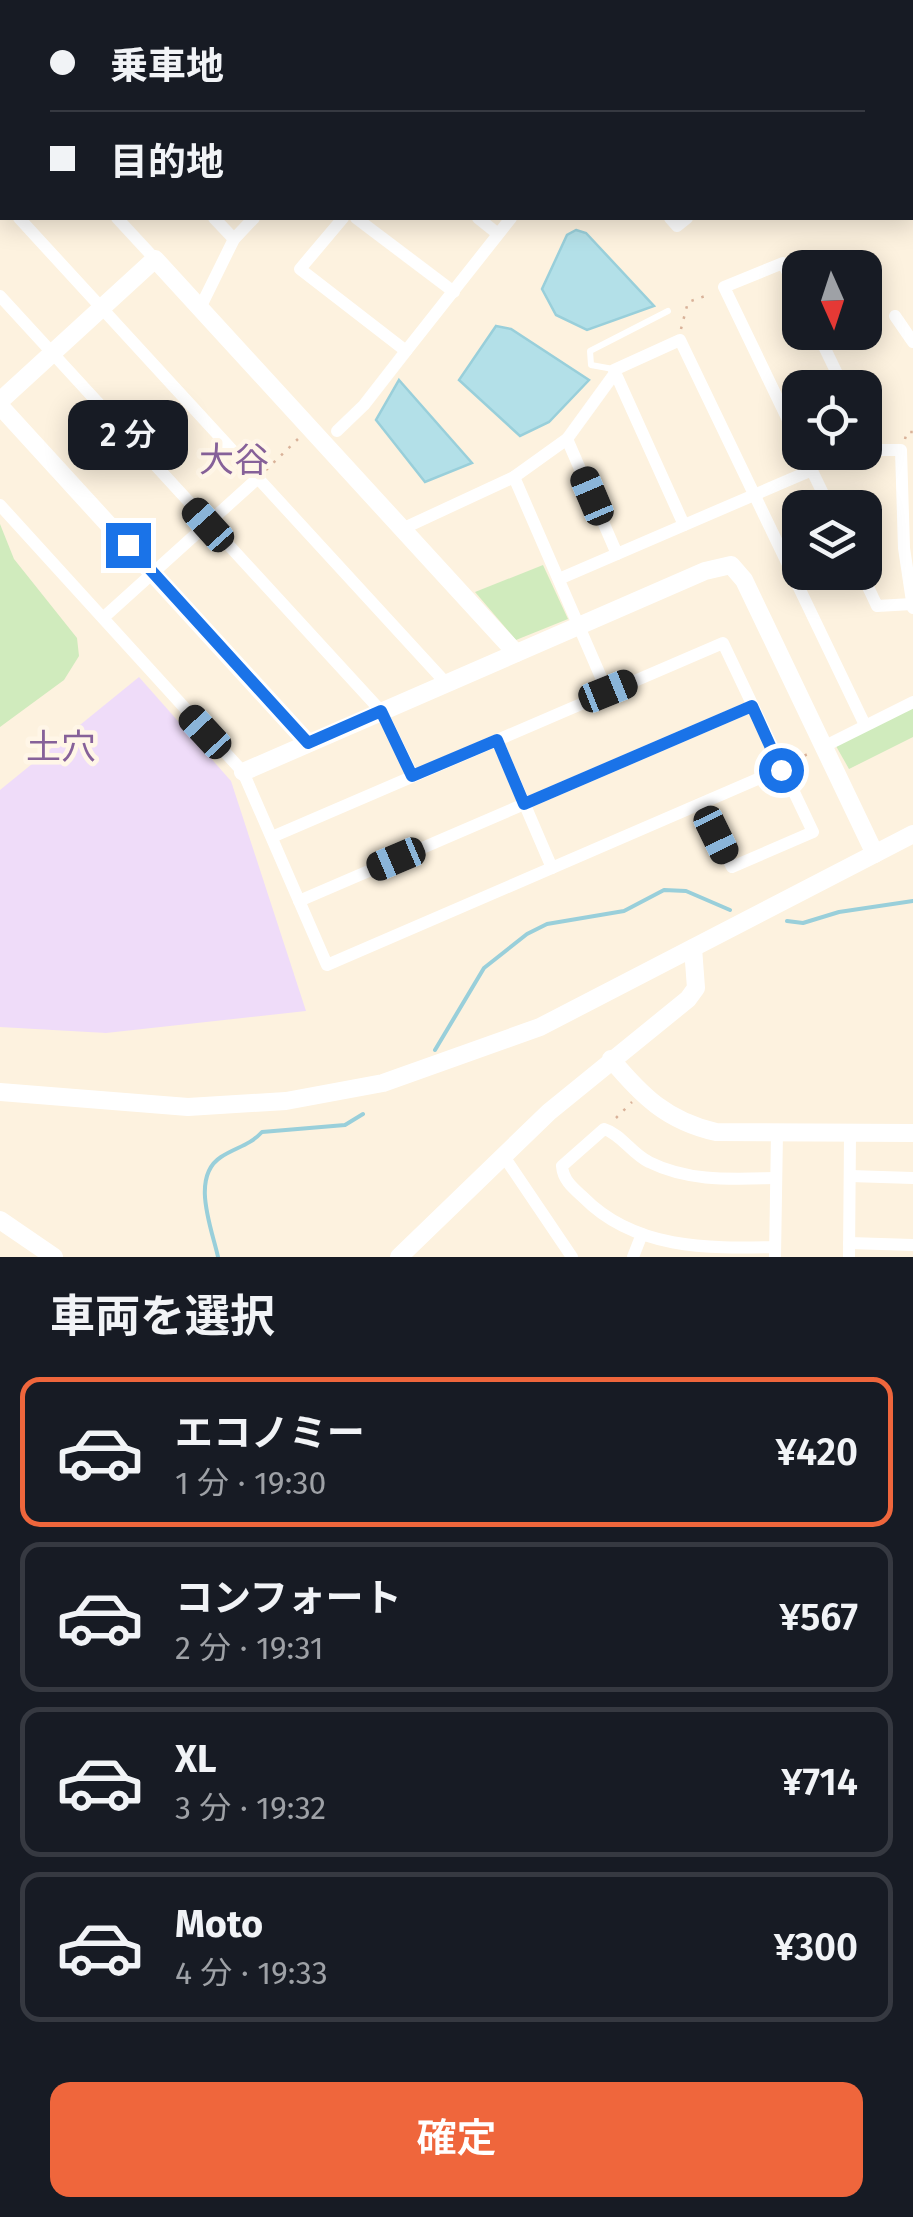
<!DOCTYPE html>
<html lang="ja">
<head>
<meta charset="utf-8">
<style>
  :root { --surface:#171b24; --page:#242831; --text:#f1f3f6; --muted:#9ea1a6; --line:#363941; --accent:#ef663c }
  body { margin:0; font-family:"Fira Sans","Noto Sans JP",sans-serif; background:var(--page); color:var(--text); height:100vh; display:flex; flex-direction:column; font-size:38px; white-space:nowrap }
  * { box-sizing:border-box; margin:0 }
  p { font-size:32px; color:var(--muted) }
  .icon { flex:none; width:55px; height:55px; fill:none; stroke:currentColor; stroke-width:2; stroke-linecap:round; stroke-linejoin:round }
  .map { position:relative; height:1257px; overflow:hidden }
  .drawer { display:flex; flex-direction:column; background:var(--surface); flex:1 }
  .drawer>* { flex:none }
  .hud { position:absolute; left:0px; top:0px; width:915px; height:220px; box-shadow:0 5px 25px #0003; display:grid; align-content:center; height:220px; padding:0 50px; background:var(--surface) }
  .needle { width:65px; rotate:177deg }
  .tools { position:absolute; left:782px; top:250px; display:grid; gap:20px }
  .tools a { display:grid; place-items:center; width:100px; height:100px; border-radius:20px; background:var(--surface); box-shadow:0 5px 25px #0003; font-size:50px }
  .end { position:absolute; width:45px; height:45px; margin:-22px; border:12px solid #1a73e8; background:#fff; box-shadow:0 0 0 5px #fff }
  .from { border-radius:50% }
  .bubble { position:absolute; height:70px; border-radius:20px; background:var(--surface); box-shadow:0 5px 25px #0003; font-size:32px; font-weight:600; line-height:70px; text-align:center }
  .car { position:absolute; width:30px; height:60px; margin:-30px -15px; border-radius:12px; box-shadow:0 0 8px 2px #0007; background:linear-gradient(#222 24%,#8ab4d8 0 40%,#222 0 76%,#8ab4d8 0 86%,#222 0) }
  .hud b { display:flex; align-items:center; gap:35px; height:95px; font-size:38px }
  .hud b+b { border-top:2px solid var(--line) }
  .hud i { width:25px; height:25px; background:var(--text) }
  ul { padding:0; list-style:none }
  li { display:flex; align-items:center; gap:30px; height:150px; margin:0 20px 15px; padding:0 30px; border:5px solid var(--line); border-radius:20px }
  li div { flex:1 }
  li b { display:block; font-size:38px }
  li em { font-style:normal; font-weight:600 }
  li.selected { border-color:var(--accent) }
  li>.icon { width:90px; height:90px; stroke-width:1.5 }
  h2 { padding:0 50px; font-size:45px; line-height:120px }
  .button { display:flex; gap:20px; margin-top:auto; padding:20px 50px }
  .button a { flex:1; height:115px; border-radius:20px; background:var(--accent); color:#fff; font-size:40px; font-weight:600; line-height:115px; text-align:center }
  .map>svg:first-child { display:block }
</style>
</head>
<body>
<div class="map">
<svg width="913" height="1257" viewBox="0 0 913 1257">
  <rect width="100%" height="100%" fill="#fdf2df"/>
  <polygon fill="#efdcf9" points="139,677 231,781 306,1011 106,1033 0,1027 0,790"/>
  <g fill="#d0ebbd">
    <polygon points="0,524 14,559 77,638 79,656 64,680 0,727"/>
    <polygon points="543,565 568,619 516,640 475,592"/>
    <polygon points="913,708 913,737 849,769 836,746"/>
  </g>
  <g fill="#b3e0e8" stroke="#99cfda" stroke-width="2.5">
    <polygon points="576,230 586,233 654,306 587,330 556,315 542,289 567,235"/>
    <polygon points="496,326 511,329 589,380 549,422 520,436 459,380"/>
    <polygon points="399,380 472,463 425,482 376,420"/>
  </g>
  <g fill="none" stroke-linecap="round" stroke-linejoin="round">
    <g stroke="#99cfda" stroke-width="4">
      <polyline points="787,921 803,923 839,912 913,901"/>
      <polyline points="435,1050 484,968 527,934 547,924 624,911 664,890 686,891 730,910"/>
      <path d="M 218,1257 C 212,1229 190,1177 221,1157 C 236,1147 249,1146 262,1132 L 345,1125 L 363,1114"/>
    </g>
    <g stroke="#d9b299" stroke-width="2.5" stroke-dasharray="2.5 8" stroke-linecap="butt">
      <polyline points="681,329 688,302 711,294"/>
      <polyline points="905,439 907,432 913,432"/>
      <polyline points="266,470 300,437"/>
      <polyline points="795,760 810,753"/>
      <polyline points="616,1118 632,1102"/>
    </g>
    <polyline stroke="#fff" stroke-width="6" points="613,369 591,365 590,351 668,311"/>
    <g stroke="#fff" stroke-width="12">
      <polyline points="321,0 323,2"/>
      <polyline points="506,0 507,2"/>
      <polyline points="186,2 187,0"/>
      <polyline points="364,2 365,0"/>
      <polyline points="616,2 618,0"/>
      <polyline points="724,2 727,0"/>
      <polyline points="814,2 814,0"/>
      <polyline points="912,38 913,38"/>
      <polyline points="0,61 2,61"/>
      <polyline points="0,135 2,135"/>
      <polyline points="0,210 2,210"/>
      <polyline points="912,212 913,213"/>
      <polyline points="19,218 446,683"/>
      <polyline points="117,218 155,259"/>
      <polyline points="214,218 234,239"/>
      <polyline points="343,218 300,269 406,351 511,218"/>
      <polyline points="356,218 454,292"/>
      <polyline points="478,218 498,234"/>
      <polyline points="670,218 677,226 687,218"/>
      <polyline points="0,296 381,711 413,776"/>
      <polyline points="800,297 783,263 724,287 800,445"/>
      <polyline points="200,308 234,239 254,218"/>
      <polyline points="895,316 913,342"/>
      <polyline points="817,332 844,388"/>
      <polyline points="865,429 875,450 901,450 904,548 913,608"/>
      <polyline points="337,431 364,405 406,351"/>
      <polyline points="567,439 615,373"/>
      <polyline points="803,452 830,508"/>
      <polyline points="514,477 607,691"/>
      <polyline points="0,505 243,772 327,965 781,769"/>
      <polyline points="684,525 614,370 680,340 865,725"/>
      <polyline points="402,529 514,477 567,439 617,554"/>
      <polyline points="861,572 877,606 912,604"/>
      <polyline points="559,579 812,470"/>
      <polyline points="103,618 258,478"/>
      <polyline points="497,740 552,868"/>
      <polyline points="823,747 913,702"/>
      <polyline points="272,837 723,643 813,832 732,867 701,804"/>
      <polyline points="299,901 752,706"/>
      <polyline points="503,1155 572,1257"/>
      <polyline points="850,1176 913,1178"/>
      <path d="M 775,1178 C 732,1179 689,1182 649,1162 C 632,1154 621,1134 604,1129 L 562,1166 C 563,1180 573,1188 583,1197 C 634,1249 707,1249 775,1247"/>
      <polyline points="849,1243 913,1245"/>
      <polyline points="633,1257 642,1234"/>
      <polyline points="775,1257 777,1132"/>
      <polyline points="849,1257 850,1133"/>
    </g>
    <g stroke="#fff" stroke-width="18">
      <polyline points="0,401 155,259 516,653"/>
      <polyline points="0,406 308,743"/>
      <polyline points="243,772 705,571 731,565 744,580 875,854"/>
      <path d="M 611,1059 C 642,1096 667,1121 716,1132 L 913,1133"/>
      <polyline points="0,1092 188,1107 286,1101 383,1083 540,1027 913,834"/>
      <polyline points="0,1220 54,1257"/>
      <polyline points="399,1257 549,1112 688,999 696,988 693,948"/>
    </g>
  </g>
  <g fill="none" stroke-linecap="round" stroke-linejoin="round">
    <polyline stroke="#1a73e8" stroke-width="12" points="128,545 308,743 381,711 412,776 497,740 524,804 752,706 781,770"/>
  </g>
  <g text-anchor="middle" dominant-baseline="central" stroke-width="9" stroke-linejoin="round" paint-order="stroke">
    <g font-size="35" fill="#866199" stroke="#fff6e7">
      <text x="234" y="460">大谷</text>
      <text x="61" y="747">土穴</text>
    </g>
  </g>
</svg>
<div class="tools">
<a><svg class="needle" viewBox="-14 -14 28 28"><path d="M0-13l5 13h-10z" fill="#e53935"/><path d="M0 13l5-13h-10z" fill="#9ea1a6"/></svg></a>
<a><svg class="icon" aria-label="locate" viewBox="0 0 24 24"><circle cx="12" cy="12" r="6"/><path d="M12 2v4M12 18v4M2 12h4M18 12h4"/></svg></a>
<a><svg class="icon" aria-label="layers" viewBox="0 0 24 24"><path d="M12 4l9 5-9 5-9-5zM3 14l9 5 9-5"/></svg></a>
</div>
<i class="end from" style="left:781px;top:770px"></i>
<i class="end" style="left:128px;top:545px"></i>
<div class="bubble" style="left:68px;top:400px;width:120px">2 分</div>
<i class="car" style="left:592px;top:496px;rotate:337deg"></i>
<i class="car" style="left:208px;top:525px;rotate:318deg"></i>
<i class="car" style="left:608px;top:691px;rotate:68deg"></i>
<i class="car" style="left:205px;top:732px;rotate:317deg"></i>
<i class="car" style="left:716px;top:835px;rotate:154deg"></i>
<i class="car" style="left:396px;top:859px;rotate:247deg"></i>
<div class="hud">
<b><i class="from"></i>乗車地</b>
<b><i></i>目的地</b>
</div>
</div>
<section class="drawer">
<h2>車両を選択</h2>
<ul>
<li class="selected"><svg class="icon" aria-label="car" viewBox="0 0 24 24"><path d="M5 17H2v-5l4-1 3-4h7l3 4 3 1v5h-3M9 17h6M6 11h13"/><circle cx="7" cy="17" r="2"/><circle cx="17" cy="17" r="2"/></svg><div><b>エコノミー</b><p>1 分 · 19:30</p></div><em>¥420</em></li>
<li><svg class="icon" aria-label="car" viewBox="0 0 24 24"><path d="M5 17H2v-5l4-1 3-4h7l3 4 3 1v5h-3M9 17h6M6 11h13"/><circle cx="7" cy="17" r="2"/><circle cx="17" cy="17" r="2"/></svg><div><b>コンフォート</b><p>2 分 · 19:31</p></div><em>¥567</em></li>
<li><svg class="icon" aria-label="car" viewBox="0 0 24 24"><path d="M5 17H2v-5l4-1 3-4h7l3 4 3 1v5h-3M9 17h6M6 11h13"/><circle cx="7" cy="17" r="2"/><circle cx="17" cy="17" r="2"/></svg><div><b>XL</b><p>3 分 · 19:32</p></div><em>¥714</em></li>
<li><svg class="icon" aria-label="car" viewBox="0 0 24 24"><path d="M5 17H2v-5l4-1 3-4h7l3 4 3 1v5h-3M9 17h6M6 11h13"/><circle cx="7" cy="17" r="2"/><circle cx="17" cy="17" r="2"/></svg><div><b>Moto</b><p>4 分 · 19:33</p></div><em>¥300</em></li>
</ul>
<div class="button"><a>確定</a></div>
</section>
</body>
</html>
